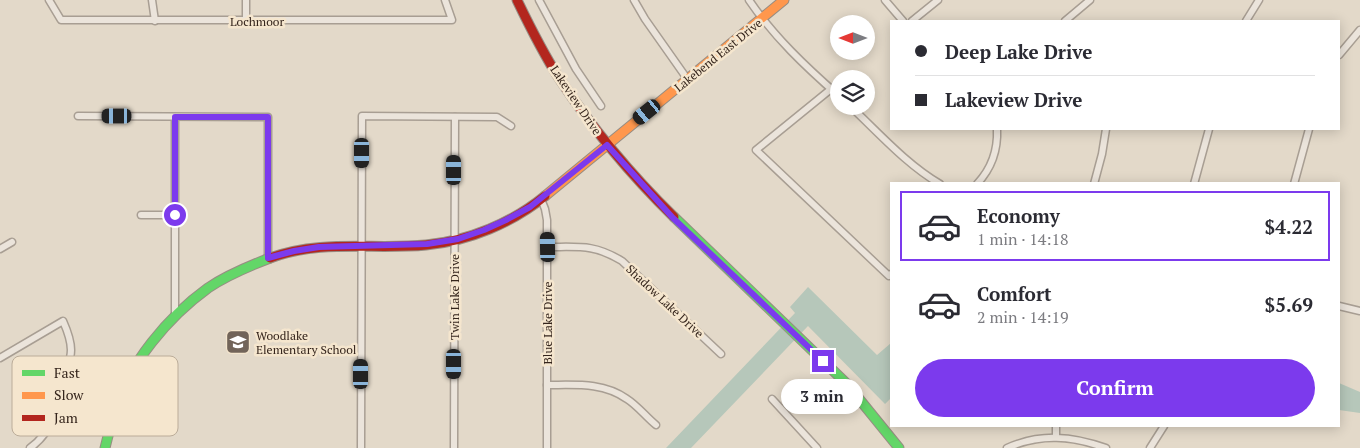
<!DOCTYPE html>
<html lang="en">
<head>
<meta charset="utf-8">
<style>
  :root { --surface:#fff; --page:#f2f2f3; --text:#2b2b33; --muted:#7c7c81; --line:#e1e1e2; --accent:#7c3aed }
  body { margin:0; font-family:"PT Serif",serif; background:var(--page); color:var(--text); height:100vh; display:flex; flex-direction:column; font-size:19px; white-space:nowrap }
  * { box-sizing:border-box; margin:0 }
  p { font-size:16px; color:var(--muted) }
  .icon { flex:none; width:28px; height:28px; fill:none; stroke:currentColor; stroke-width:2; stroke-linecap:round; stroke-linejoin:round }
  .map { position:relative; flex:1; overflow:hidden }
  .panel { position:absolute; left:890px; top:182px; width:450px; height:245px; display:flex; flex-direction:column; background:var(--surface); border-radius:0px; box-shadow:0 2px 12px #0003 }
  .panel>* { flex:none }
  .banner { position:absolute; left:890px; top:20px; width:450px; height:110px; border-radius:0px; box-shadow:0 2px 12px #0003; display:grid; align-content:center; height:110px; padding:0 25px; background:var(--surface) }
  .needle { width:32px; rotate:270deg }
  .buttons { position:absolute; left:830px; top:15px; display:grid; gap:10px }
  .buttons a { display:grid; place-items:center; width:45px; height:45px; border-radius:50%; background:var(--surface); box-shadow:0 2px 12px #0003; font-size:25px }
  .end { position:absolute; width:22px; height:22px; margin:-11px; border:6px solid #7c3aed; background:#fff; box-shadow:0 0 0 2px #fff }
  .from { border-radius:50% }
  .bubble { position:absolute; height:35px; border-radius:18px; background:var(--surface); box-shadow:0 2px 12px #0003; font-size:16px; font-weight:600; line-height:35px; text-align:center }
  .car { position:absolute; width:15px; height:30px; margin:-15px -8px; border-radius:6px; box-shadow:0 0 4px 1px #0007; background:linear-gradient(#222 24%,#8ab4d8 0 40%,#222 0 76%,#8ab4d8 0 86%,#222 0) }
  .banner b { display:flex; align-items:center; gap:18px; height:48px; font-size:19px }
  .banner b+b { border-top:1px solid var(--line) }
  .banner i { width:12px; height:12px; background:var(--text) }
  ul { padding:9px 0 0; list-style:none }
  li { display:flex; align-items:center; gap:15px; height:70px; margin:0 10px 8px; padding:0 15px; border:2px solid transparent; border-radius:0px }
  li div { flex:1 }
  li b { display:block; font-size:19px }
  li em { font-style:normal; font-weight:600 }
  li.on { border-color:var(--accent) }
  li>.icon { width:45px; height:45px; stroke-width:1.5 }
  .cta { display:flex; gap:10px; margin-top:auto; padding:10px 25px }
  .cta a { flex:1; height:58px; border-radius:30px; background:var(--accent); color:#fff; font-size:20px; font-weight:600; line-height:58px; text-align:center }
  .map>svg:first-child { display:block }
</style>
</head>
<body>
<div class="map">
<svg width="1360" height="448" viewBox="0 0 1360 448">
  <rect width="100%" height="100%" fill="#e3d9c9"/>
  <g fill="#b6c7ba">
    <polygon points="808,287 877,355 891,343 891,398 885,404 808,326 691,448 666,448 795,313 790,307"/>
    <polygon points="1339,383 1360,392 1360,413 1339,410"/>
  </g>
  <g fill="none" stroke-linecap="round" stroke-linejoin="round">
    <defs>
      <g id="street">
        <polyline points="49,0 61,20 452,20 445,0"/>
        <polyline points="152,0 155,21"/>
        <polyline points="246,0 246,21"/>
        <polyline points="539,0 576,69 601,106"/>
        <polyline points="634,0 645,19 688,80"/>
        <path d="M 749,0 C 774,37 806,67 839,96"/>
        <polyline points="885,0 903,21"/>
        <polyline points="912,21 938,0"/>
        <polyline points="1065,21 1090,0"/>
        <polyline points="1246,21 1259,0"/>
        <polyline points="1339,55 1360,30"/>
        <polyline points="831,89 756,150 889,276 891,274"/>
        <path d="M 850,106 C 879,133 906,164 940,184"/>
        <polyline points="78,116 268,117 268,258"/>
        <polyline points="175,117 175,314"/>
        <path d="M 977,184 C 992,168 998,150 997,129"/>
        <polyline points="1094,184 1102,154 1106,129"/>
        <polyline points="1194,184 1209,129"/>
        <polyline points="1294,184 1309,129"/>
        <polyline points="541,199 545,209 547,220 547,448"/>
        <polyline points="141,215 175,215"/>
        <path d="M 548,247 C 579,247 594,244 622,261 L 721,354"/>
        <polyline points="0,249 12,242"/>
        <polyline points="1339,306 1360,311"/>
        <path d="M 0,358 L 63,321 C 67,330 71,340 71,350 C 71,359 67,368 65,377 C 59,404 54,431 30,448"/>
        <path d="M 547,385 C 575,385 603,382 627,399 C 638,406 646,417 656,425"/>
        <polyline points="772,399 817,448"/>
        <polyline points="1056,426 1056,437"/>
        <polyline points="361,448 362,116 497,117 511,126"/>
        <polyline points="454,448 455,117"/>
        <path d="M 1007,448 C 1041,433 1072,436 1106,448"/>
        <polyline points="1150,448 1164,426"/>
      </g>
      <g id="fast">
        <polyline points="674,217 847,384 899,448"/>
        <path d="M 105,448 C 108,436 111,423 115,411 C 129,363 168,317 208,288 C 227,275 249,266 270,258"/>
      </g>
      <polyline id="slow" points="545,196 784,0"/>
      <g id="jam">
        <path d="M 517,0 C 530,27 543,53 559,78 C 592,128 631,175 674,217"/>
        <path d="M 270,258 C 321,239 374,250 426,245 C 469,241 512,223 545,196"/>
      </g>
    </defs>
    <use href="#street" stroke="#a89e93" stroke-width="9"/>
    <use href="#fast" stroke="#978d83" stroke-width="11"/>
    <use href="#slow" stroke="#978d83" stroke-width="11"/>
    <use href="#jam" stroke="#978d83" stroke-width="11"/>
    <use href="#street" stroke="#ebe4db" stroke-width="6"/>
    <use href="#fast" stroke="#63d668" stroke-width="9"/>
    <use href="#slow" stroke="#ff974d" stroke-width="9"/>
    <use href="#jam" stroke="#b3261e" stroke-width="9"/>
  </g>
  <g fill="none" stroke-linecap="round" stroke-linejoin="round">
    <polyline stroke="#7c3aed" stroke-width="6" points="175,215 175,117 268,117 268,258 294,251 319,247 427,244 458,239 484,230 506,220 530,207 607,145 673,218 823,361"/>
  </g>
  <defs>
    <symbol id="school-square" viewBox="-11 -11 22 22"><rect x="-9" y="-9" width="18" height="18" rx="4" fill="#726459" stroke="#f5e6ce"/><path d="M0-5L7-2L0 1L-7-2ZM-4 1L0 2.5L4 1V4Q0 6-4 4Z" fill="#fff"/></symbol>
  </defs>
  <g fill-rule="evenodd">
    <use href="#school-square" x="224" y="328" width="28" height="28"/>
  </g>
  <g text-anchor="middle" dominant-baseline="central" stroke-width="5" stroke-linejoin="round" paint-order="stroke">
    <g font-size="12" fill="#35251c" stroke="#f5e6ce">
      <text x="257" y="21">Lochmoor</text>
      <text transform="translate(718 55) rotate(-39)">Lakebend East Drive</text>
      <text transform="translate(576 100) rotate(56)">Lakeview Drive</text>
      <text transform="translate(454 297) rotate(-90)">Twin Lake Drive</text>
      <text transform="translate(665 301) rotate(43)">Shadow Lake Drive</text>
      <text transform="translate(547 323) rotate(-90)">Blue Lake Drive</text>
    </g>
    <g font-size="12" fill="#35251c" stroke="#f5e6ce" text-anchor="start">
      <text x="256" y="335">Woodlake<tspan x="256" dy="14">Elementary School</tspan></text>
    </g>
  </g>
  <rect x="12" y="356" width="166" height="80" rx="8" fill="#f5e6ce" stroke="#bbac99" stroke-width="1"/>
  <rect x="22" y="370" width="23" height="6" fill="#63d668"/>
  <rect x="22" y="392" width="23" height="7" fill="#ff974d"/>
  <rect x="22" y="415" width="23" height="6" fill="#b3261e"/>
  <g font-size="14" fill="#35251c">
    <text x="54" y="378">Fast</text>
    <text x="54" y="400">Slow</text>
    <text x="54" y="423">Jam</text>
  </g>
</svg>
<div class="buttons">
<a><svg class="needle" viewBox="-14 -14 28 28"><path d="M0-13l5 13h-10z" fill="#e53935"/><path d="M0 13l5-13h-10z" fill="#7c7c81"/></svg></a>
<a><svg class="icon" aria-label="layers" viewBox="0 0 24 24"><path d="M12 4l9 5-9 5-9-5zM3 14l9 5 9-5"/></svg></a>
</div>
<i class="end from" style="left:175px;top:215px"></i>
<i class="end" style="left:823px;top:361px"></i>
<div class="bubble" style="left:781px;top:379px;width:82px">3 min</div>
<i class="car" style="left:647px;top:112px;rotate:231deg"></i>
<i class="car" style="left:117px;top:116px;rotate:270deg"></i>
<i class="car" style="left:362px;top:153px;rotate:180deg"></i>
<i class="car" style="left:454px;top:170px;rotate:0deg"></i>
<i class="car" style="left:548px;top:247px;rotate:359deg"></i>
<i class="car" style="left:454px;top:364px;rotate:180deg"></i>
<i class="car" style="left:361px;top:374px;rotate:0deg"></i>
<div class="banner">
<b><i class="from"></i>Deep Lake Drive</b>
<b><i></i>Lakeview Drive</b>
</div>
<section class="panel">
<ul>
<li class="on"><svg class="icon" aria-label="car" viewBox="0 0 24 24"><path d="M5 17H2v-5l4-1 3-4h7l3 4 3 1v5h-3M9 17h6M6 11h13"/><circle cx="7" cy="17" r="2"/><circle cx="17" cy="17" r="2"/></svg><div><b>Economy</b><p>1 min · 14:18</p></div><em>$4.22</em></li>
<li><svg class="icon" aria-label="car" viewBox="0 0 24 24"><path d="M5 17H2v-5l4-1 3-4h7l3 4 3 1v5h-3M9 17h6M6 11h13"/><circle cx="7" cy="17" r="2"/><circle cx="17" cy="17" r="2"/></svg><div><b>Comfort</b><p>2 min · 14:19</p></div><em>$5.69</em></li>
</ul>
<div class="cta"><a>Confirm</a></div>
</section>
</div>
</body>
</html>
